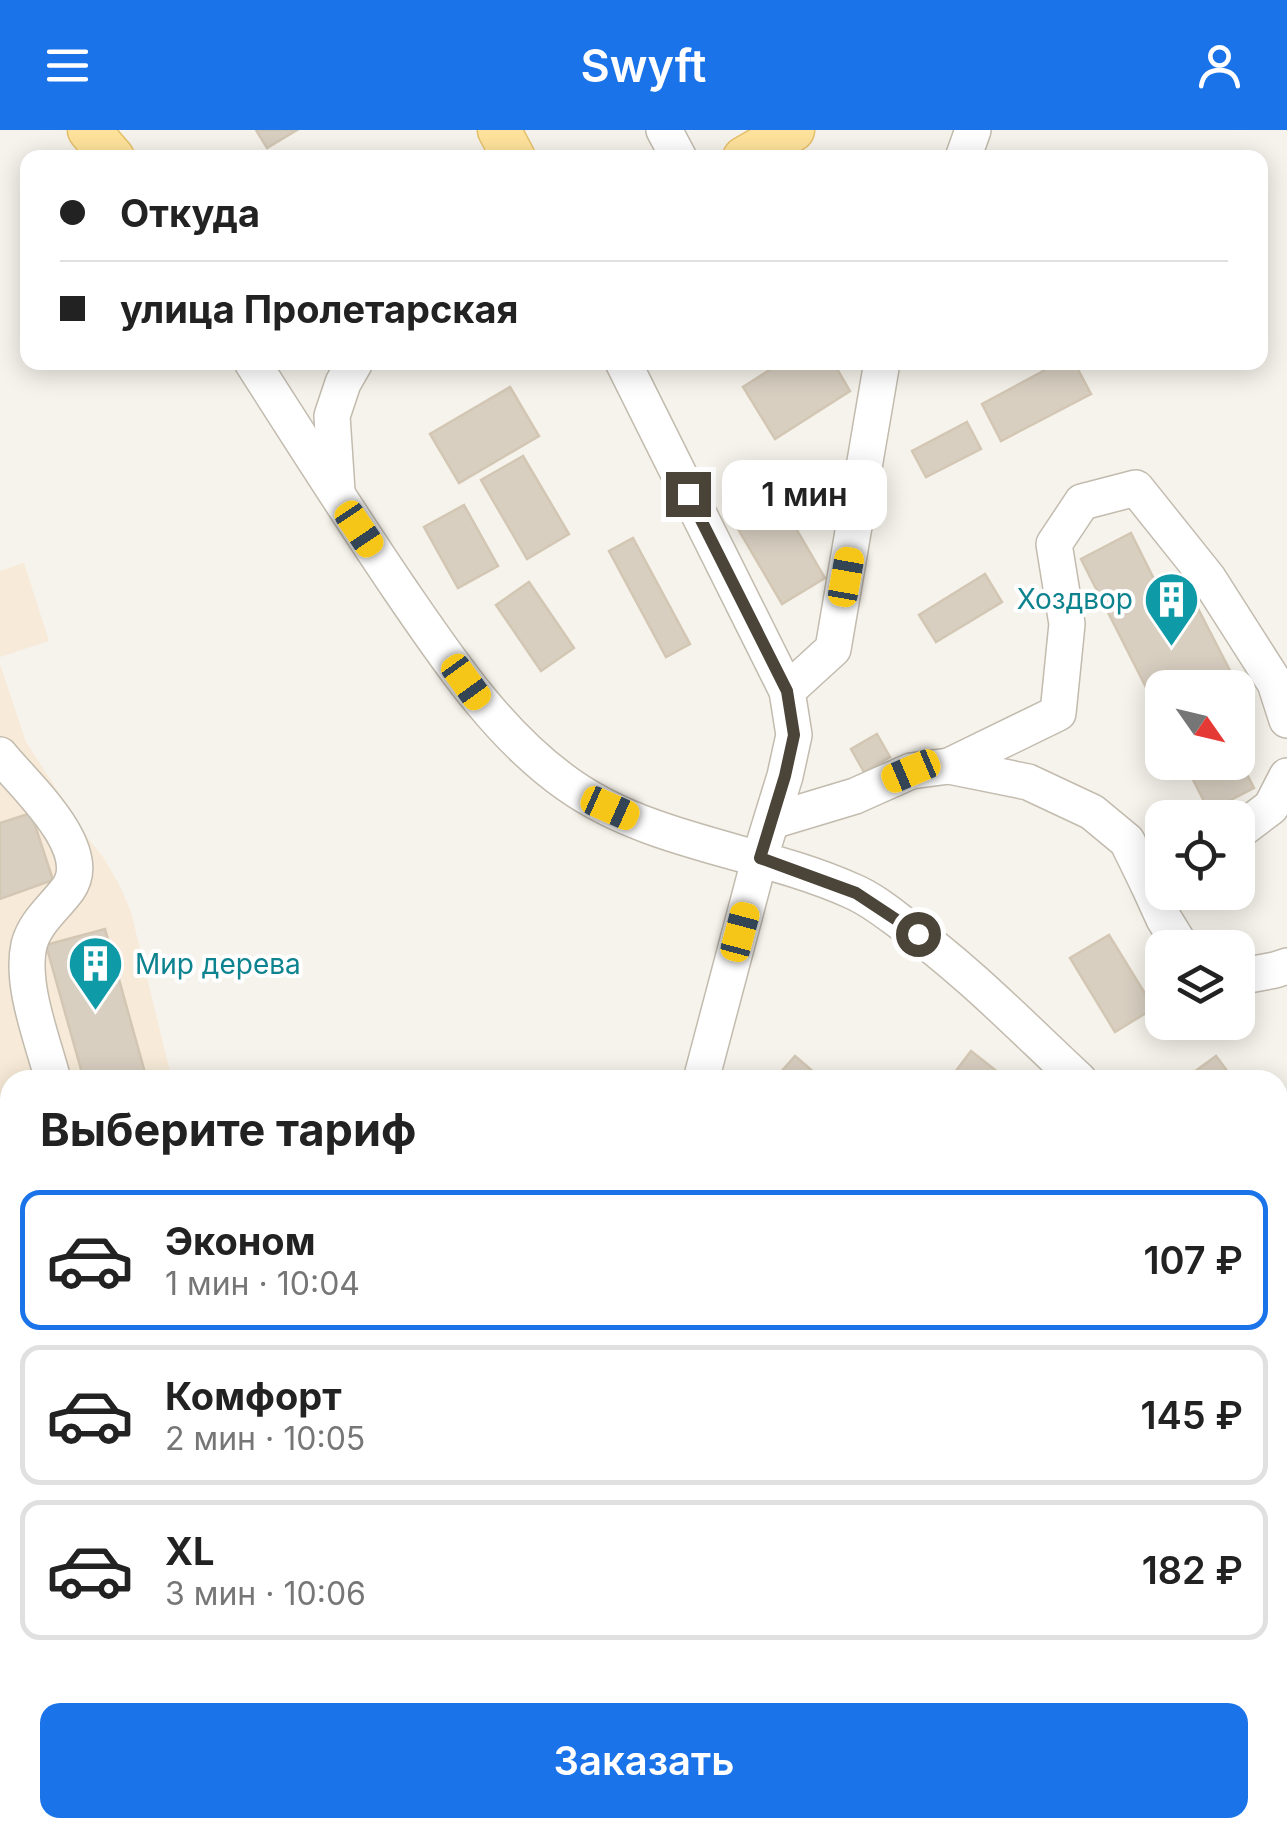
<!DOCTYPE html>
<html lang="ru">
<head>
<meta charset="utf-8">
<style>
  :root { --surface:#fff; --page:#f2f2f2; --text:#222; --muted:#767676; --line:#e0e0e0; --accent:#1a73e8 }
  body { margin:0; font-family:Inter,sans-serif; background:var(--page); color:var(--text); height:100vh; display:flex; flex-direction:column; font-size:38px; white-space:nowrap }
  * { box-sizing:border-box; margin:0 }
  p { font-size:32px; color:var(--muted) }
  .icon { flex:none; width:55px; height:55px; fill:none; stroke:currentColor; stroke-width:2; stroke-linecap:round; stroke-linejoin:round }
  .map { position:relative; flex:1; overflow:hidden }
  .sheet { position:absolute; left:0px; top:940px; width:1288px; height:768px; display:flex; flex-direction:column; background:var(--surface); border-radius:30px 30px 0 0; box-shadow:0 5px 25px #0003 }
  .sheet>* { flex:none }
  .banner { position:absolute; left:20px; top:20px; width:1248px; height:220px; border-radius:20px; box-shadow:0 5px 25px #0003; display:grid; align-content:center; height:220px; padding:0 40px; background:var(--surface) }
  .needle { width:65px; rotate:124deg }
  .fabs { position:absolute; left:1145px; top:540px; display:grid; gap:20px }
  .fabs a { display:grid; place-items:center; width:110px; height:110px; border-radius:20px; background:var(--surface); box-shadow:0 5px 25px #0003; font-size:50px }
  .end { position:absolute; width:45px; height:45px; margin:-22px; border:12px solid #4b4439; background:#fff; box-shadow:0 0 0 5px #fff }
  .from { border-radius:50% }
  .bubble { position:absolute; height:70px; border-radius:20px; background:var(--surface); box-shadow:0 5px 25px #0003; font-size:32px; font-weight:600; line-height:70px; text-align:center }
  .car { position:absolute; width:30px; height:60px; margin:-30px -15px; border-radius:12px; box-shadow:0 0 8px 2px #0007; background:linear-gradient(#f5c518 24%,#345 0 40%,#f5c518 0 76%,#345 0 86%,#f5c518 0) }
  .banner b { display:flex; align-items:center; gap:35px; height:95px; font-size:38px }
  .banner b+b { border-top:2px solid var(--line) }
  .banner i { width:25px; height:25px; background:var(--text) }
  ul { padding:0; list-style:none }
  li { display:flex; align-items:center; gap:30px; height:140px; margin:0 20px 15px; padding:0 20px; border:5px solid var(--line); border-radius:20px }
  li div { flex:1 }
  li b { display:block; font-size:38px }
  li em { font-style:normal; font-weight:600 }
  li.active { border-color:var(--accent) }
  li>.icon { width:90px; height:90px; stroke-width:1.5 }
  h2 { padding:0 40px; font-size:45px; line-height:120px }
  .action { display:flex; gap:20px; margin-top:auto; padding:20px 40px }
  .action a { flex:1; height:115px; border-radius:20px; background:var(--accent); color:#fff; font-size:40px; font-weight:600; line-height:115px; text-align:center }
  header { display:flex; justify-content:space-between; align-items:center; height:130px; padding:0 40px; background:var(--accent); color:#fff; font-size:45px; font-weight:600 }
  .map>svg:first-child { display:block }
</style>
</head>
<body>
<header><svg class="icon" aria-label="menu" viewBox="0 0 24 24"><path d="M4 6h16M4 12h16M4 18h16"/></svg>Swyft<svg class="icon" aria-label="person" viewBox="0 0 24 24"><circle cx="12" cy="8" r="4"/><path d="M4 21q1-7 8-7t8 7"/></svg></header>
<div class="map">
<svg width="1287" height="1707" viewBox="0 0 1287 1707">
  <rect width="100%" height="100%" fill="#f6f3ec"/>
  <g fill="#f7ead8">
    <polygon points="24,433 49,511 0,527 0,441"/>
    <polygon points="0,534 26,612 90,711 103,727 119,754 131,782 172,950 10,950 10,1416 0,1419"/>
  </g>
  <polygon fill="#e6e2dd" points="10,1452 10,1698 741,1698 759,1707 0,1707 0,1455"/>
  <g fill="#d8cfc1" stroke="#d3c7b4" stroke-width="2.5">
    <polygon points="256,0 297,0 267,18"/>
    <polygon points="782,232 833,232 850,261 775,309 743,257"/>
    <polygon points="1060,232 1074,232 1091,264 1001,311 982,274"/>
    <polygon points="510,257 539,306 459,353 430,304"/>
    <polygon points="967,292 981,319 926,347 912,321"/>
    <polygon points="523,326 569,404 527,429 481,350"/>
    <polygon points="774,361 825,448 782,474 731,387"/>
    <polygon points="464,375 498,436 458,458 424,397"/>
    <polygon points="1131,403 1169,479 1192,467 1238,556 1162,558 1162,589 1081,429"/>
    <polygon points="633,408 690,514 666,527 609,421"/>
    <polygon points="985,444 1002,472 936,512 919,485"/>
    <polygon points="529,452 574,518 541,541 496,475"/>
    <polygon points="877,604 890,627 864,642 851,619"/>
    <polygon points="1238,627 1254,658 1209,681 1184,632 1238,632"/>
    <polygon points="31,683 53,750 0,769 0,693"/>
    <polygon points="105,799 147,950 84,950 46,815"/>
    <polygon points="1109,805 1154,878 1115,902 1070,828"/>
    <polygon points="971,921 1008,950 949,950"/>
    <polygon points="795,926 823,950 774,950"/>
    <polygon points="1216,926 1234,950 1183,950"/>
    <polygon points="0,1214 10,1215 10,1266 0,1265"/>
    <polygon points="690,1698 823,1698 820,1707 686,1707"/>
  </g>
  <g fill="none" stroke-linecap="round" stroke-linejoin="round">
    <defs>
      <g id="minor">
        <polyline points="664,0 679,28"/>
        <polyline points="963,28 973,0"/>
        <path d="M 252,232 C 301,309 350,386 401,461 C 449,531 499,606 569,655 C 653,714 761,720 852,761 C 871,769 887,782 903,794 C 967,840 1022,897 1079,950"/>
        <polyline points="623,232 787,561 794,605 785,646 760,727 701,950"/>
        <polyline points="337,361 332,286 343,253 355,232"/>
        <polyline points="787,561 833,519 882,232"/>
        <path d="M 0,625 C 23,654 97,719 68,759 C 54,778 35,792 29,815 C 20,855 43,911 53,950"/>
        <polyline points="949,636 1028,652 1092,682 1127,711 1148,754 1162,749"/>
        <polyline points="772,691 855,666 911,641 949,636 1058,583 1067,494 1054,414 1082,372 1136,358 1208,448 1275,553 1287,590"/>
        <polyline points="1238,702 1271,677 1287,646"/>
        <polyline points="1148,754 1164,789 1182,818"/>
        <polyline points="1238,847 1275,840 1287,836"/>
        <polyline points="1278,1117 1287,1106"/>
        <polyline points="0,1179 10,1177"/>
        <polyline points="500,1707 502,1698"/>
        <polyline points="963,1707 967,1698"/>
      </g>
      <g id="major">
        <polyline points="89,0 113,28"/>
        <polyline points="499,0 514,28"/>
        <polyline points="744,28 793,0"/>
      </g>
    </defs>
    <use href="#minor" stroke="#c2bbae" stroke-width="38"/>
    <use href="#major" stroke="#e6c16a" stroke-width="45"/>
    <use href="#minor" stroke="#fff" stroke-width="35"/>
    <use href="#major" stroke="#ffe39c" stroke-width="42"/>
    <defs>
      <g id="rail">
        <polyline points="1278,1232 1287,1226"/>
        <polyline points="328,1707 337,1698"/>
        <polyline points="907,1707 910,1698"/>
      </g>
    </defs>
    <use href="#rail" stroke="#9a9a9a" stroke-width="11"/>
    <use href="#rail" stroke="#fff" stroke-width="8" stroke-dasharray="22" stroke-linecap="butt"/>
  </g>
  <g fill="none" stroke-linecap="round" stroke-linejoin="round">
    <polyline stroke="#4b4439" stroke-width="12" points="688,364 787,561 794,605 785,646 760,728 856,763 918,804"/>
  </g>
  <defs>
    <symbol id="building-pin" viewBox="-11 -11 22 30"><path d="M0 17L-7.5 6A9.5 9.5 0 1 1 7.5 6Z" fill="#0f9aa8" stroke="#fff"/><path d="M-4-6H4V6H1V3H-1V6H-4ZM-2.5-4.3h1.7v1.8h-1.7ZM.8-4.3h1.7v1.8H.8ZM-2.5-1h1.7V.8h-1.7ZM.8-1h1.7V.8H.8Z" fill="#fff"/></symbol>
  </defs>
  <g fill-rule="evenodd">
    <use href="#building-pin" x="1140" y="438" width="63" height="86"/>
    <use href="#building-pin" x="64" y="802" width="63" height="86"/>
  </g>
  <g text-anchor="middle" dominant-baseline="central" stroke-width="8" stroke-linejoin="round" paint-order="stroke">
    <g font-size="28" fill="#0d838f" stroke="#fff" text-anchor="end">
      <text x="1133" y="469">Хоздвор</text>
      <text x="135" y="834" text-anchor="start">Мир дерева</text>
    </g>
  </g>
</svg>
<div class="fabs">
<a><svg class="needle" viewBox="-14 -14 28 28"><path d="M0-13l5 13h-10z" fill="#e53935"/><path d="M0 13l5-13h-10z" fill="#767676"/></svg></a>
<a><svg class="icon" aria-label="locate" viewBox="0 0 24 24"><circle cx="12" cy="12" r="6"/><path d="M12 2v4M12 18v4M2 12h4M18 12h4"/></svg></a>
<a><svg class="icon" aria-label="layers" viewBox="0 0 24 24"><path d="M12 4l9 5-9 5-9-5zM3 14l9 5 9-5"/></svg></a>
</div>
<i class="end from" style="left:918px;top:804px"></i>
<i class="end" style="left:688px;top:364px"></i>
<div class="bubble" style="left:722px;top:330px;width:165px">1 мин</div>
<i class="car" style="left:359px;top:399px;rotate:146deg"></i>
<i class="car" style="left:846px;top:447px;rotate:10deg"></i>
<i class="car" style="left:466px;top:552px;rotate:144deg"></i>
<i class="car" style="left:911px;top:641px;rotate:247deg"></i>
<i class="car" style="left:610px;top:678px;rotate:114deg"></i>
<i class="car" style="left:740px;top:802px;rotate:15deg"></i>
<div class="banner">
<b><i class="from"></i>Откуда</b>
<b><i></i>улица Пролетарская</b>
</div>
<section class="sheet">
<h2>Выберите тариф</h2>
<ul>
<li class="active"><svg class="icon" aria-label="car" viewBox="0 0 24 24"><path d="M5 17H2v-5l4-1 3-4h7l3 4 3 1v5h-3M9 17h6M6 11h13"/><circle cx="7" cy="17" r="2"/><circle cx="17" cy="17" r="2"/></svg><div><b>Эконом</b><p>1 мин · 10:04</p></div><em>107 ₽</em></li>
<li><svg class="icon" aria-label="car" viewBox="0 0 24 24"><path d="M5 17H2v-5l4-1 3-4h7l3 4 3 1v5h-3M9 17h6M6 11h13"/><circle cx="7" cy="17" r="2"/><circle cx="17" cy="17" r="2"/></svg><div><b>Комфорт</b><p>2 мин · 10:05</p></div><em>145 ₽</em></li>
<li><svg class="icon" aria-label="car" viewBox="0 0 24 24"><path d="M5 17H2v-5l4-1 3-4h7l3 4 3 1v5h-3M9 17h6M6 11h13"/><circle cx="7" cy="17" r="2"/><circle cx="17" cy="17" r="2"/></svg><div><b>XL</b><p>3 мин · 10:06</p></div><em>182 ₽</em></li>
</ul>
<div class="action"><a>Заказать</a></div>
</section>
</div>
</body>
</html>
